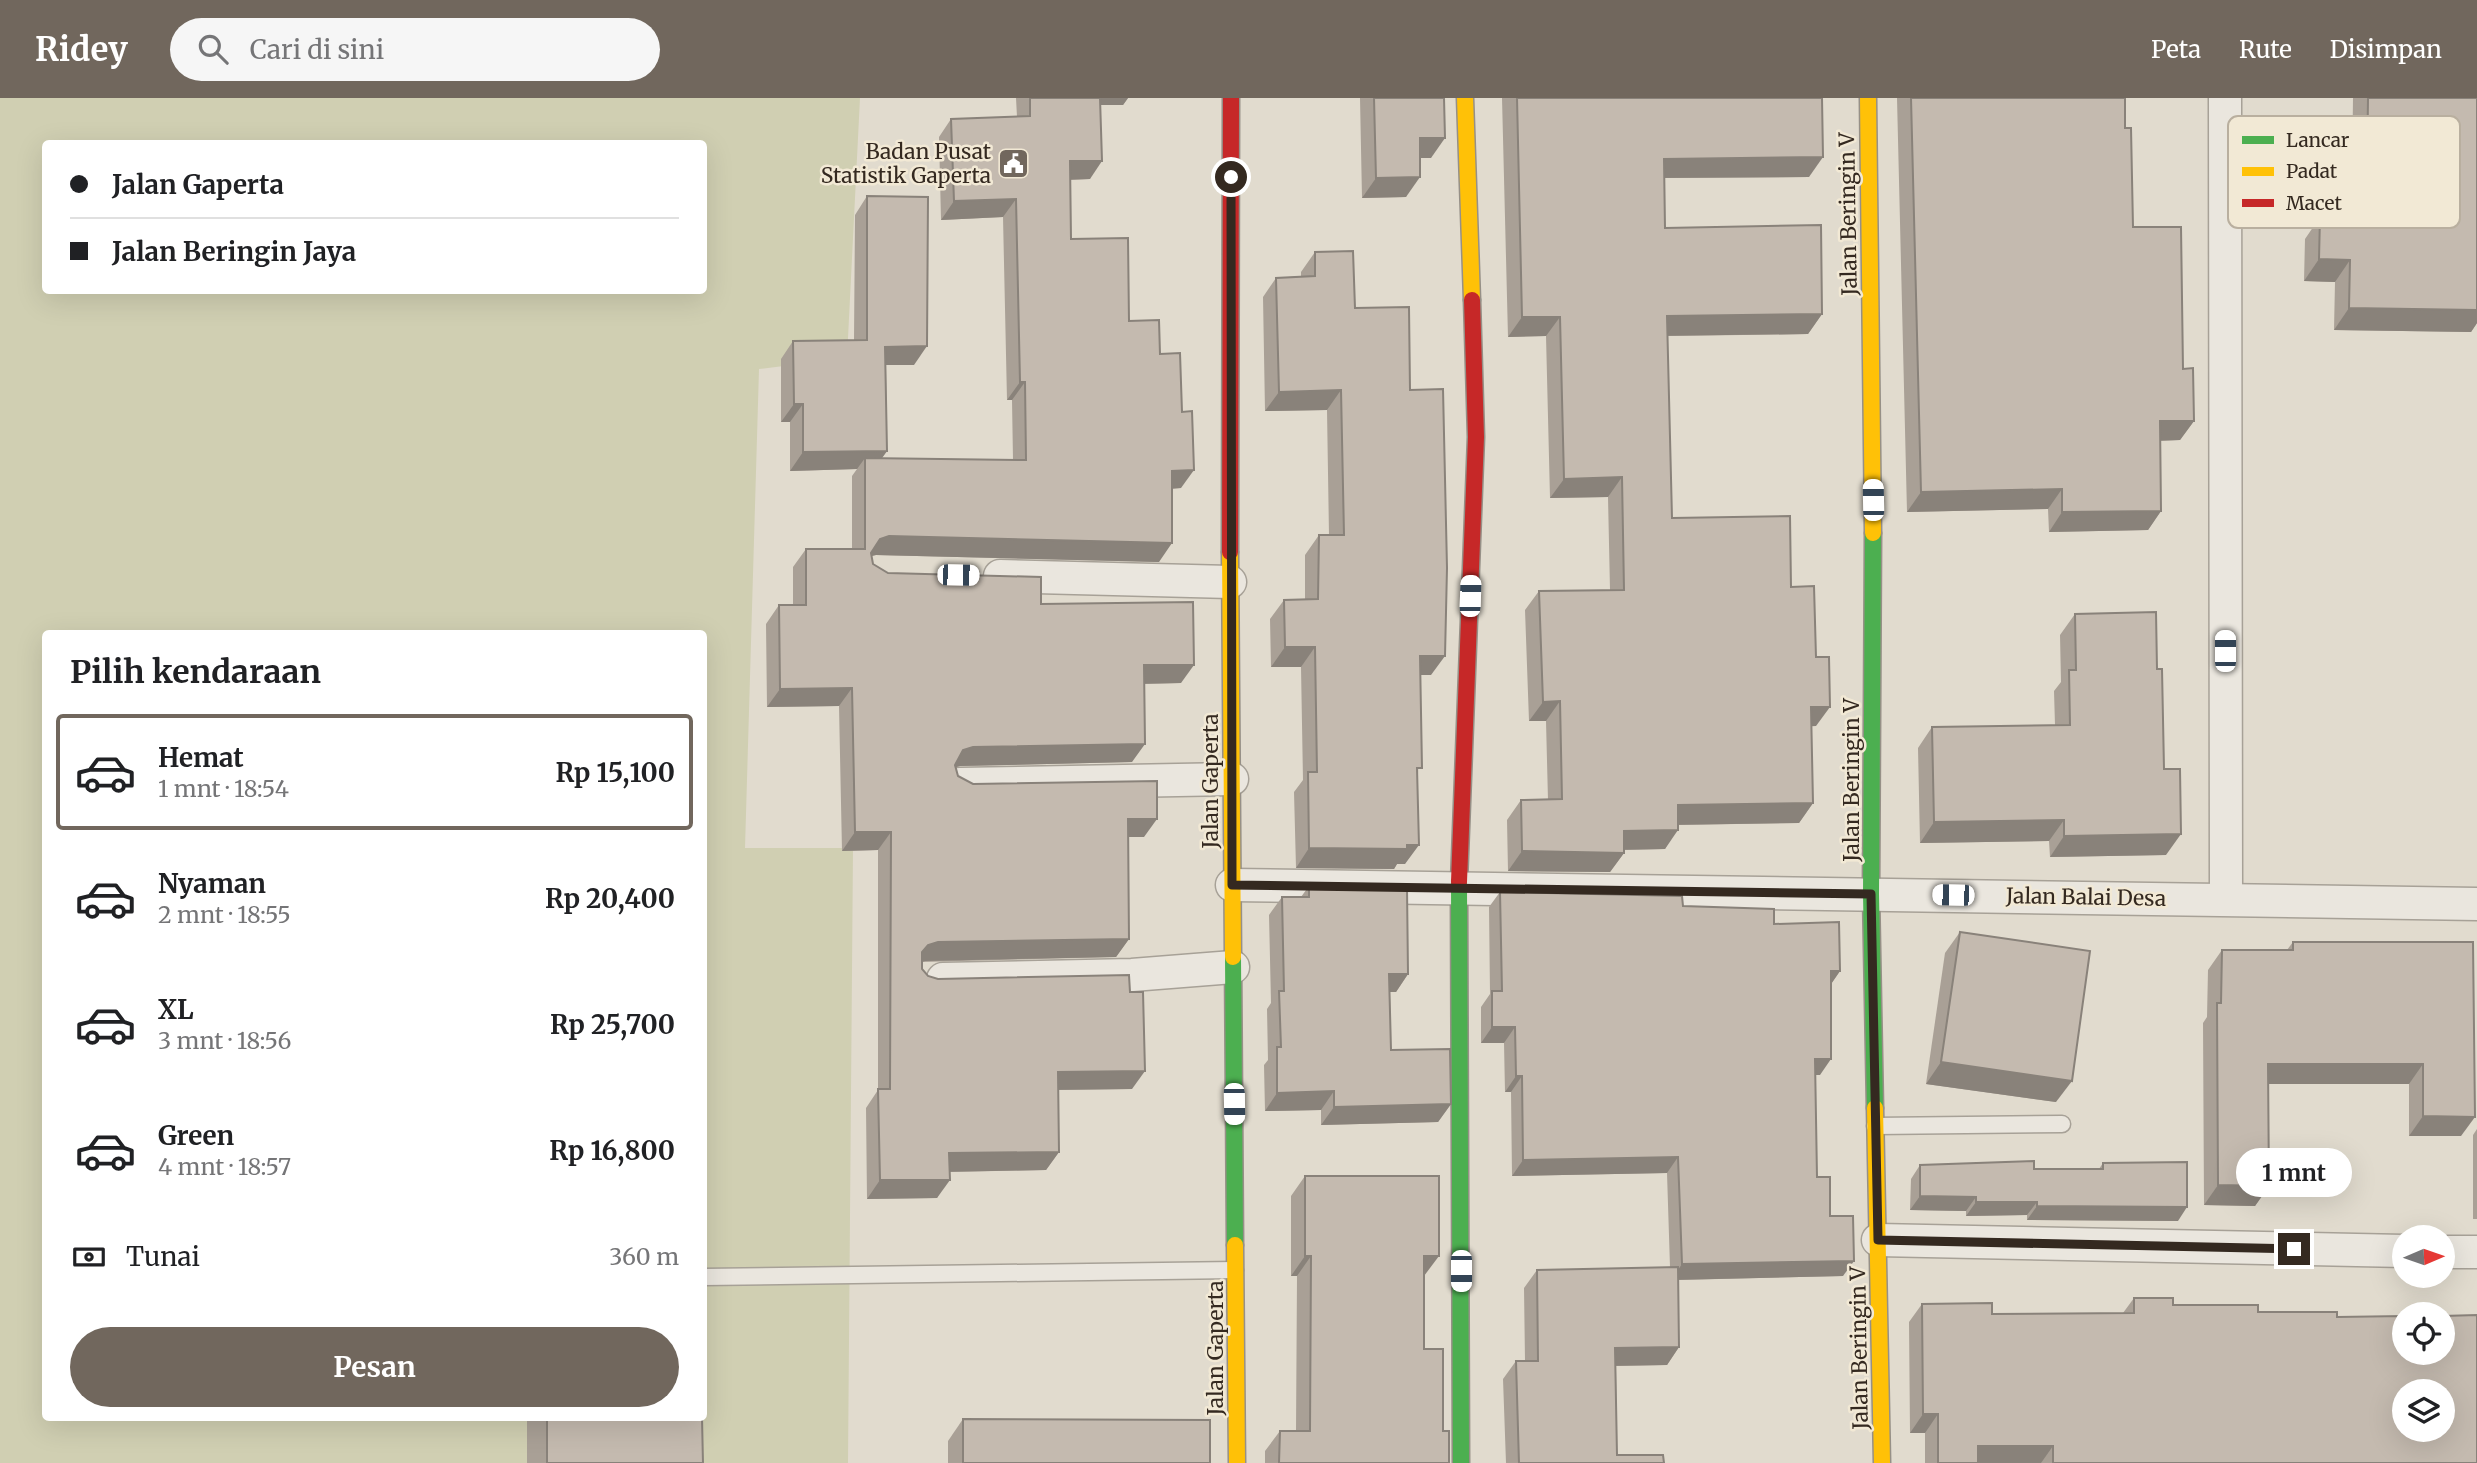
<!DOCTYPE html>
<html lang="id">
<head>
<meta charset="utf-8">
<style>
  :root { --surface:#fff; --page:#f6f6f6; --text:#202124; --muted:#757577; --line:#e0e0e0; --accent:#71675d }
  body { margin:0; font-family:Merriweather,serif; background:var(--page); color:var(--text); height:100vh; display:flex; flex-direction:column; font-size:26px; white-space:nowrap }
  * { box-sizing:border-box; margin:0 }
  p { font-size:23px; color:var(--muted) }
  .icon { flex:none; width:38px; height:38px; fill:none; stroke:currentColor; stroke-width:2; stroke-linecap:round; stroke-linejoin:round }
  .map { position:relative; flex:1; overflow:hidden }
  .sheet { position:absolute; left:42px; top:532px; width:665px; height:791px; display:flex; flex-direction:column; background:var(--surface); border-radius:7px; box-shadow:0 7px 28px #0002 }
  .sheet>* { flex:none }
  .top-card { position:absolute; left:42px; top:42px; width:665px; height:154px; border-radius:7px; box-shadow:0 7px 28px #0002; display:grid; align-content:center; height:154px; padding:0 28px; background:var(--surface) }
  .needle { width:46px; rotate:88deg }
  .tools { position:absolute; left:2392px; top:1127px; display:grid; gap:14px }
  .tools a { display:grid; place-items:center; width:63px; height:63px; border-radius:50%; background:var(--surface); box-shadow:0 7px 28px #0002; font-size:35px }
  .end { position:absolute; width:32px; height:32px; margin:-16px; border:9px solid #342920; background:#fff; box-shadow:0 0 0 4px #fff }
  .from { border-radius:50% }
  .bubble { position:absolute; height:49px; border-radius:24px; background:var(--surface); box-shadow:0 7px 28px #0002; font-size:23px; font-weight:700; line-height:49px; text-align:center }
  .car { position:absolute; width:21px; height:42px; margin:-21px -10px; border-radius:9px; box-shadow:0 0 5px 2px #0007; background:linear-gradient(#fff 24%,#345 0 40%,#fff 0 76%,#345 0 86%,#fff 0) }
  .top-card b { display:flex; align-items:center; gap:24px; height:66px; font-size:26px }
  .top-card b+b { border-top:2px solid var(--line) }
  .top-card i { width:18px; height:18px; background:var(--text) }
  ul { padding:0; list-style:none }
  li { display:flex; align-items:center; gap:21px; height:116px; margin:0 14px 10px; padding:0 14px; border:4px solid transparent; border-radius:7px }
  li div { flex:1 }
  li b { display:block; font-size:26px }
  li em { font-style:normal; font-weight:700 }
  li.current { border-color:var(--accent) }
  li>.icon { width:63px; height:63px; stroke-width:1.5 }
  h2 { padding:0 28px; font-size:32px; line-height:84px }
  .pay { display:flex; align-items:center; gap:18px; height:77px; padding:0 28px; font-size:26px }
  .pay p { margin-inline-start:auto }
  .cta { display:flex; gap:14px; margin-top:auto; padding:14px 28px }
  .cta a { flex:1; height:80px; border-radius:42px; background:var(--accent); color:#fff; font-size:28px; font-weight:700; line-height:80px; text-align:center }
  header { display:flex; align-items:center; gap:42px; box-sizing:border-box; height:98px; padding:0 35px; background:var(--accent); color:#fff }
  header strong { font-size:33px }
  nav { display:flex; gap:38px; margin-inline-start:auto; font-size:24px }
  .search { width:490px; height:63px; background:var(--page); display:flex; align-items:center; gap:18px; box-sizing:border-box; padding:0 24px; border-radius:38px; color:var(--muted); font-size:26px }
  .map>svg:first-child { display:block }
</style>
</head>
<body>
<header>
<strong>Ridey</strong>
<div class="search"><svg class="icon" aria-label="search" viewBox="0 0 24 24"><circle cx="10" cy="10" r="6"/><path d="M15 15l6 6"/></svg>Cari di sini</div>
<nav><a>Peta</a><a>Rute</a><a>Disimpan</a></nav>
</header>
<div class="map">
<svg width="2477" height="1365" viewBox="0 0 2477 1365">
  <rect width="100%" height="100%" fill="#e1dbce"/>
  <path fill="#d0cfb2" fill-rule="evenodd" d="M 0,0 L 860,0 L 847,260 L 759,271 L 745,750 L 853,750 L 848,1365 L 0,1365 ZM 46,46 L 704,46 L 704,192 L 46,192 ZM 46,536 L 704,536 L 704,1320 L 46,1320 Z"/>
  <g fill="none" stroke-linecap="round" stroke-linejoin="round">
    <defs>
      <g id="lane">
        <polyline points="1875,1028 2062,1026"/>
        <polyline points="704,1179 1235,1172"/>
      </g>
      <g id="street">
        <polyline points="2225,0 2226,801"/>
        <polyline points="1000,478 1230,484"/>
        <polyline points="960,686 1232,681"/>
        <polyline points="1232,787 2477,806"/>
        <polyline points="943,881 1132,877 1233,869"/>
        <polyline points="1878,1142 2404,1153"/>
        <polyline points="2443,1154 2477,1154"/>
      </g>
      <g id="fast">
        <polyline points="1873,435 1871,796 1875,1010"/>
        <polyline points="1459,784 1461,1365"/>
        <polyline points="1233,859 1235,1147"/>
      </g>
      <g id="slow">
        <polyline points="1465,0 1472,202"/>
        <polyline points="1868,0 1873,435"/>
        <polyline points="1230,454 1233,859"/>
        <polyline points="1875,1010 1882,1365"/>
        <polyline points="1235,1147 1237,1365"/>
      </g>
      <g id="jam">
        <polyline points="1230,454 1231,0"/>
        <polyline points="1459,784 1476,339 1472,202"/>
      </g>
    </defs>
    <use href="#lane" stroke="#a7a197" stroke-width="19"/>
    <use href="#street" stroke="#a7a197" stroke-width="35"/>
    <use href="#fast" stroke="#969087" stroke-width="19"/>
    <use href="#slow" stroke="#969087" stroke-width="19"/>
    <use href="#jam" stroke="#969087" stroke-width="19"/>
    <use href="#lane" stroke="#eae6de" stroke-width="16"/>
    <use href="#street" stroke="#eae6de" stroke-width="32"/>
    <use href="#fast" stroke="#4caf50" stroke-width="16"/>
    <use href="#slow" stroke="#ffc107" stroke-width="16"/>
    <use href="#jam" stroke="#c62828" stroke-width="16"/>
  </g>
  <g fill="#a9a096">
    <polygon points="1016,0 1128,0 1123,7 1101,7 1090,81 1070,82 1071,141 1129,223 1160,256 1181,390 1172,391 1159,464 876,457 871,458 873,466 888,475 1041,506 1181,585 1144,586 1132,664 960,668 955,669 958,678 973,686 1144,739 1128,739 1129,841 1116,859 922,864 922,871 928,878 1132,991 1058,992 1059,1054 1046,1072 950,1074 937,1100 867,1101 866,1010 878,992 878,752 842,753 839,608 767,609 766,526 779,507 793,507 793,469 806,451 852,451 852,378 857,371 790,373 790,324 781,324 781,261 793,243 854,242 855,117 867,98 914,267 886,267 887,353 882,360 1013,362 1012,302 1007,302 1003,119 941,122 939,39 951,21 1017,19"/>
    <polygon points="1360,0 1444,0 1431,60 1420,60 1406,99 1362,100"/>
    <polygon points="1502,0 1822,0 1809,79 1664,80 1665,130 1822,216 1808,236 1667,238 1672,420 1791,489 1816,628 1811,628 1813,705 1799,725 1678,727 1665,751 1624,752 1624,755 1610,774 1508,773 1507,722 1521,702 1548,702 1546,623 1529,623 1525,512 1539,493 1610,492 1608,399 1550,400 1546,238 1508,239"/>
    <polygon points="1897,0 2125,0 2125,30 2133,129 2183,271 2194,323 2180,342 2160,343 2161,413 2148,432 2049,434 2048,411 1907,414"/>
    <polygon points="2353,0 2477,0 2477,225 2471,234 2334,232 2335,184 2304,183 2305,141 2320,119 2335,119 2336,96 2352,74"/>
    <polygon points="1315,154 1355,210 1410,292 1431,577 1420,577 1418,677 1405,766 1397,766 1394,771 1296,770 1294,694 1303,682 1301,569 1271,569 1270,521 1284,502 1305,501 1305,457 1319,437 1329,437 1327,312 1265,313 1263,199 1276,180 1301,178 1301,174"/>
    <polygon points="2075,516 2157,571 2166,757 2050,759 2049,743 1920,745 1918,650 1932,629 2055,627 2054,593 2061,584 2060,537"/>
    <polygon points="1309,788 1408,876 1396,894 1390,894 1391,952 1451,1006 1438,1024 1321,1027 1321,1012 1265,1013 1264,967 1268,962 1267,911 1271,905 1269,817 1282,799 1301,799"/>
    <polygon points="1500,794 1683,808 1774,826 1840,873 1831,886 1820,977 1815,977 1817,1079 1830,1118 1843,1178 1678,1182 1679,1249 1667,1267 1616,1268 1617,1357 1664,1365 1506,1365 1503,1281 1516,1263 1525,1263 1524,1190 1537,1172 1670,1169 1667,1075 1512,1078 1511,994 1505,994 1504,945 1481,945 1481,909 1490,896 1489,809"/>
    <polygon points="1960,834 2056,1004 1926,986 1945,855"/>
    <polygon points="2293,844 2473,844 2461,1038 2409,1038 2409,986 2268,986 2269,1088 2255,1108 2204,1107 2203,925 2207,919 2208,872 2222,852 2287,852"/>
    <polygon points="2477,1031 2477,1121 2473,1121 2473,1037"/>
    <polygon points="2103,1065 2178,1123 2027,1122 2027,1117 1966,1118 1966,1113 1910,1112 1911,1081 1920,1067 2034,1071 2099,1071"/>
    <polygon points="1305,1078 1424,1178 1424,1251 1443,1333 1449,1365 1265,1365 1265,1353 1280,1333 1296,1333 1297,1178 1291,1178 1291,1098"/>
    <polygon points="2134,1200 2173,1207 2258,1214 2337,1219 2477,1365 1925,1365 1925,1335 1910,1335 1909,1224 1922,1206 1992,1216 2123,1215"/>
    <polygon points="527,1320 702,1320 703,1365 527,1365"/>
    <polygon points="963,1321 1210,1365 948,1365 948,1343"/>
  </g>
  <g fill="#89827a">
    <polygon points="1092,0 1128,0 1123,7 1087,7"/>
    <polygon points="1420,40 1445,40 1431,60 1406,60"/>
    <polygon points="1823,59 1809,79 1650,80 1664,61"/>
    <polygon points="1070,63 1102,63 1090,81 1057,82"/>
    <polygon points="1420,79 1406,99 1362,100 1376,80"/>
    <polygon points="1016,101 1003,119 941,122 954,103"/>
    <polygon points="2319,161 2350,162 2335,184 2304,183"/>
    <polygon points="2349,210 2477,212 2477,225 2471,234 2334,232"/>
    <polygon points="1822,216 1808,236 1653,238 1667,218"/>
    <polygon points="1522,219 1560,219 1546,238 1508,239"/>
    <polygon points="927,248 914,267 872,267 885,249"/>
    <polygon points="1020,284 1025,284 1012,302 1007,302"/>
    <polygon points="1341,292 1327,312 1265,313 1279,294"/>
    <polygon points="794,306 803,306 790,324 781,324"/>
    <polygon points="2160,323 2194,323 2180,342 2146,343"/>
    <polygon points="887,353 874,371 865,360 857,371 790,373 803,354"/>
    <polygon points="1194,372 1181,390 1160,391 1172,373"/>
    <polygon points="1622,379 1608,399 1550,400 1564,381"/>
    <polygon points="2062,391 2048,411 1907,414 1921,394"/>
    <polygon points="2161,413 2148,432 2049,434 2062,414"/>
    <polygon points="889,438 1172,445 1159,464 876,457 867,459 880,441"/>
    <polygon points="1285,549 1315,549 1301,569 1271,569"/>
    <polygon points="1420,558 1445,558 1431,577 1406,577"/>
    <polygon points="1144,567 1194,567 1181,585 1131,586"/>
    <polygon points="852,590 839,608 767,609 780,591"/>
    <polygon points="1560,603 1546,623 1529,623 1543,604"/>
    <polygon points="1811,609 1830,609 1816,628 1797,629"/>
    <polygon points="1145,646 1132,664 960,668 950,671 963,652 973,649"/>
    <polygon points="1813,705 1799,725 1664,727 1678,707"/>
    <polygon points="1128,721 1157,721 1144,739 1115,739"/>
    <polygon points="2064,722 2049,743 1920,745 1934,724"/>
    <polygon points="1678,732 1665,751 1610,752 1624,733"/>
    <polygon points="855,734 891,734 878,752 842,753"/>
    <polygon points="2181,736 2166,757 2050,759 2064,738"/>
    <polygon points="1419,747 1405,766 1397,766 1394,771 1296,770 1309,750"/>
    <polygon points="1522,753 1624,755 1610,774 1508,773"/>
    <polygon points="1129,841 1116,859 925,863 915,866 922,854 928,847 938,844"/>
    <polygon points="1831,873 1840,873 1829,889"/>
    <polygon points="1389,876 1408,876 1396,894 1377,894"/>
    <polygon points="1492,929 1515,929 1504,945 1481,945"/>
    <polygon points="1815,961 1831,961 1820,977 1804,977"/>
    <polygon points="1941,964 2072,983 2056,1004 1926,986"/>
    <polygon points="2268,966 2423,966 2409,986 2254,986"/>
    <polygon points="1145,973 1132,991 1045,992 1058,974"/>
    <polygon points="1516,978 1522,978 1511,994 1505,994"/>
    <polygon points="1334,993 1321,1012 1265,1013 1277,995"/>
    <polygon points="1451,1006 1438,1024 1321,1027 1334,1009"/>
    <polygon points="2423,1018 2475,1019 2461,1038 2409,1038"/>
    <polygon points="1059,1054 1046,1072 936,1074 949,1055"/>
    <polygon points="1678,1059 1667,1075 1512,1078 1523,1062"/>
    <polygon points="880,1082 950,1082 937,1100 867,1101"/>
    <polygon points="2218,1087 2269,1088 2255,1108 2204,1107"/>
    <polygon points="1920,1098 1976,1099 1966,1113 1910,1112"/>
    <polygon points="1976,1104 2037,1104 2027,1117 1966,1118"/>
    <polygon points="2037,1108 2187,1109 2178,1123 2027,1122"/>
    <polygon points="1305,1158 1311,1158 1297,1178 1291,1178"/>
    <polygon points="1424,1158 1439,1158 1424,1178 1409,1178"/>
    <polygon points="1854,1163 1843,1178 1671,1182 1682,1166"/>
    <polygon points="1679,1249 1667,1267 1603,1268 1615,1250"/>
    <polygon points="1923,1316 1938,1316 1925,1335 1910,1335"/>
    <polygon points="1978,1348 2053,1348 2041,1365 1966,1365"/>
  </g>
  <g fill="#c4baaf" stroke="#89827a" stroke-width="2" fill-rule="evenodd">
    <polygon points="1030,0 1100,0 1102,63 1070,63 1071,141 1128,140 1129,223 1159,222 1160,256 1180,255 1182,314 1192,313 1194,372 1172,373 1172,445 889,438 880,441 871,455 873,466 888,475 1041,479 1041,506 1193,504 1194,567 1144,567 1145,646 973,649 963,652 955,667 958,678 973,686 1157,683 1157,721 1128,721 1129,841 938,844 928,847 922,854 922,871 928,878 938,881 1129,877 1130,894 1143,894 1145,973 1058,974 1059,1054 949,1055 950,1082 880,1082 878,991 890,991 891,734 855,734 852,590 780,591 779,507 806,507 806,451 865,451 865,360 1026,362 1025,284 1020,284 1016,101 954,103 951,21 1030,18"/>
    <polygon points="1374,0 1444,0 1445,40 1420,40 1420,79 1376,80"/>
    <polygon points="1517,0 1822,0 1823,59 1664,61 1665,130 1821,127 1822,216 1667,218 1672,420 1790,418 1791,489 1814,488 1816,559 1829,559 1830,609 1811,609 1813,705 1678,707 1678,732 1624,733 1624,755 1522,753 1521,702 1562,701 1560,603 1543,604 1539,493 1624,492 1622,379 1564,381 1560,219 1522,219"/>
    <polygon points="1911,0 2125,0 2125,30 2131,30 2133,129 2181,129 2183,271 2193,270 2194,323 2160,323 2161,413 2062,414 2062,391 1921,394"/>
    <polygon points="2368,0 2477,0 2477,212 2349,210 2350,162 2319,161 2320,119 2350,119 2351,74 2367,75"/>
    <polygon points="867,98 928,99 927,248 885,249 887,353 803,354 803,306 794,306 793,243 867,242"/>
    <polygon points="1353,153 1355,210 1409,209 1410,292 1443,291 1447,470 1445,558 1420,558 1422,670 1417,670 1419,747 1407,747 1407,751 1309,750 1308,674 1317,674 1315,549 1285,549 1284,502 1318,501 1319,437 1344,437 1341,292 1279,294 1276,180 1315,178 1315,154"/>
    <polygon points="2156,514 2157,571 2162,571 2164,671 2180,671 2181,736 2064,738 2064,722 1934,724 1932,629 2070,627 2069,572 2076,572 2075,516"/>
    <polygon points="1309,788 1407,790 1408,876 1389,876 1391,952 1450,951 1451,1006 1334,1009 1334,993 1277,995 1277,949 1281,949 1279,893 1284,893 1282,799 1309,799"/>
    <polygon points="1500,794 1682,798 1683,808 1774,811 1774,826 1839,824 1840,873 1831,873 1831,961 1815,961 1817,1079 1830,1079 1830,1118 1853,1118 1854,1163 1682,1166 1678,1059 1523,1062 1522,978 1516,978 1515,929 1492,929 1492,893 1502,893"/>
    <polygon points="1960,834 2090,853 2072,983 1941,964"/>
    <polygon points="2293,844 2473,844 2475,1019 2423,1018 2423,966 2268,966 2269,1088 2218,1087 2217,905 2221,905 2222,852 2293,852"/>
    <polygon points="2034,1063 2034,1071 2103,1071 2103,1065 2187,1064 2187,1109 2037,1108 2037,1104 1976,1104 1976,1099 1920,1098 1920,1067"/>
    <polygon points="1305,1078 1439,1078 1439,1158 1424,1158 1424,1251 1443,1251 1443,1333 1449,1333 1449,1365 1279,1365 1280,1333 1310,1333 1311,1158 1305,1158"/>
    <polygon points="1678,1169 1679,1249 1615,1250 1617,1357 1663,1357 1664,1365 1519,1365 1516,1263 1538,1263 1537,1172"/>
    <path d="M 2134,1200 L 2173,1200 L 2173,1207 L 2258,1207 L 2258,1214 L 2337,1214 L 2337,1219 L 2404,1218 L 2404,1255 L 2443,1255 L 2443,1218 L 2477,1217 L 2477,1365 L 2053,1365 L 2053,1348 L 1978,1348 L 1978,1365 L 1938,1365 L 1938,1316 L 1923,1316 L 1922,1206 L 1992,1205 L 1992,1216 L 2134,1215 ZM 2404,1293 L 2443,1293 L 2443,1332 L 2404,1332 Z"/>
    <polygon points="547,1320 702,1320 703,1365 547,1365"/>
    <polygon points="963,1321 1210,1322 1210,1365 963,1365"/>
  </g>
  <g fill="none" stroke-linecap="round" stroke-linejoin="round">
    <polyline stroke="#342920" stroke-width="9" points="1231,79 1232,787 1871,796 1878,1142 2294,1151"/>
  </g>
  <defs>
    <symbol id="civic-square" viewBox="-11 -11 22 22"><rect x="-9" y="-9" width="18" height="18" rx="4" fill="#71675d" stroke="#f2e9d5"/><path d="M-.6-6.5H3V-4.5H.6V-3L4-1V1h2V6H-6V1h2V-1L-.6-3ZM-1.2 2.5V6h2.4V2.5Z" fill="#fff"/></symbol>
  </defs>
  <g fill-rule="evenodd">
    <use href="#civic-square" x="996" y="48" width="35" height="35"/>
  </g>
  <g text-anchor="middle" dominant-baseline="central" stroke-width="5" stroke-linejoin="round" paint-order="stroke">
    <g font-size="21" fill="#342920" stroke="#f2e9d5" text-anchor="end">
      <text x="991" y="53">Badan Pusat<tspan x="991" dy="24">Statistik Gaperta</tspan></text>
    </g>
    <g font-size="21" fill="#342920" stroke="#f2e9d5">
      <text transform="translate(1848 116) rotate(-91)">Jalan Beringin V</text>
      <text transform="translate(1851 682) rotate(-90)">Jalan Beringin V</text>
      <text transform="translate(1210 683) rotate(-90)">Jalan Gaperta</text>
      <text transform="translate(2086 799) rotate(1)">Jalan Balai Desa</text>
      <text transform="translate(1215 1250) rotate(-90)">Jalan Gaperta</text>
      <text transform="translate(1859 1250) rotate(-91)">Jalan Beringin V</text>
    </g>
  </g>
  <rect x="2228" y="18" width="232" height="112" rx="10" fill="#f2e9d5" stroke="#b9af9f" stroke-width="2"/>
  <rect x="2242" y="38" width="32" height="8" fill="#4caf50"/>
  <rect x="2242" y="69" width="32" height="9" fill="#ffc107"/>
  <rect x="2242" y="101" width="32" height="8" fill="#c62828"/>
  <g font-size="19" fill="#342920">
    <text x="2286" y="49">Lancar</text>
    <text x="2286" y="80">Padat</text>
    <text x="2286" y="112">Macet</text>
  </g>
</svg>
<div class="tools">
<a><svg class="needle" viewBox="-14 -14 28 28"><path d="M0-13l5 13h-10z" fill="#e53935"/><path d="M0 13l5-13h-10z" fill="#757577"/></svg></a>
<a><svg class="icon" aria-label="locate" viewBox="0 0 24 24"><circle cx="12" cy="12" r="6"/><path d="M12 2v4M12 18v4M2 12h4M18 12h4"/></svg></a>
<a><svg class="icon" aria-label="layers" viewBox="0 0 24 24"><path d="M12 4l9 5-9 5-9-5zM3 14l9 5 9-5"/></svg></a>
</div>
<i class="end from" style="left:1231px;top:79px"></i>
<i class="end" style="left:2294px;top:1151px"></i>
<div class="bubble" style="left:2236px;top:1050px;width:116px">1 mnt</div>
<i class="car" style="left:1873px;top:402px;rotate:359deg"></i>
<i class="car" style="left:958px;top:477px;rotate:91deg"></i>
<i class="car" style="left:1470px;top:498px;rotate:2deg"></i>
<i class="car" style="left:2225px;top:553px;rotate:0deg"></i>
<i class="car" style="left:1953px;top:797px;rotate:271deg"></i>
<i class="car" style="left:1234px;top:1006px;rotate:179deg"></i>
<i class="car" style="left:1461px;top:1173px;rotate:180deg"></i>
<div class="top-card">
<b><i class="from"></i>Jalan Gaperta</b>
<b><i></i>Jalan Beringin Jaya</b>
</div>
<section class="sheet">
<h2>Pilih kendaraan</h2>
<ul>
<li class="current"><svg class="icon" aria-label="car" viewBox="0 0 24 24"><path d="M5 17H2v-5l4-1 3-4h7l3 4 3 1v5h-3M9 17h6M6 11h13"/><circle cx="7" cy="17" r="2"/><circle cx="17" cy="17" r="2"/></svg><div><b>Hemat</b><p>1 mnt · 18:54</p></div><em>Rp 15,100</em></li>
<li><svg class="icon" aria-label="car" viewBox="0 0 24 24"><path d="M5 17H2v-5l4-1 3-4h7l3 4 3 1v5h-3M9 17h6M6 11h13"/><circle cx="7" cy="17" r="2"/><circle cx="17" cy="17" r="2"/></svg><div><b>Nyaman</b><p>2 mnt · 18:55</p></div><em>Rp 20,400</em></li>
<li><svg class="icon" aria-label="car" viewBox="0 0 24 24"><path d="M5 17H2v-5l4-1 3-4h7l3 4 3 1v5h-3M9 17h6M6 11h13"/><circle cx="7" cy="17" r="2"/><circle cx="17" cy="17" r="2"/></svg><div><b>XL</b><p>3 mnt · 18:56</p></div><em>Rp 25,700</em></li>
<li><svg class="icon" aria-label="car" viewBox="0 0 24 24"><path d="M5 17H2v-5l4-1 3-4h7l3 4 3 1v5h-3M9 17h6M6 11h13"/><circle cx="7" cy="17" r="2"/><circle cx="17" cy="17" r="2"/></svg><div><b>Green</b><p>4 mnt · 18:57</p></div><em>Rp 16,800</em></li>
</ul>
<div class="pay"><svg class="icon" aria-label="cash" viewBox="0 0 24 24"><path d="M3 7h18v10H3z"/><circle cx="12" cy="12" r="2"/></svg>Tunai<p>360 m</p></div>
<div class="cta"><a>Pesan</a></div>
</section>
</div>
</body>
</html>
